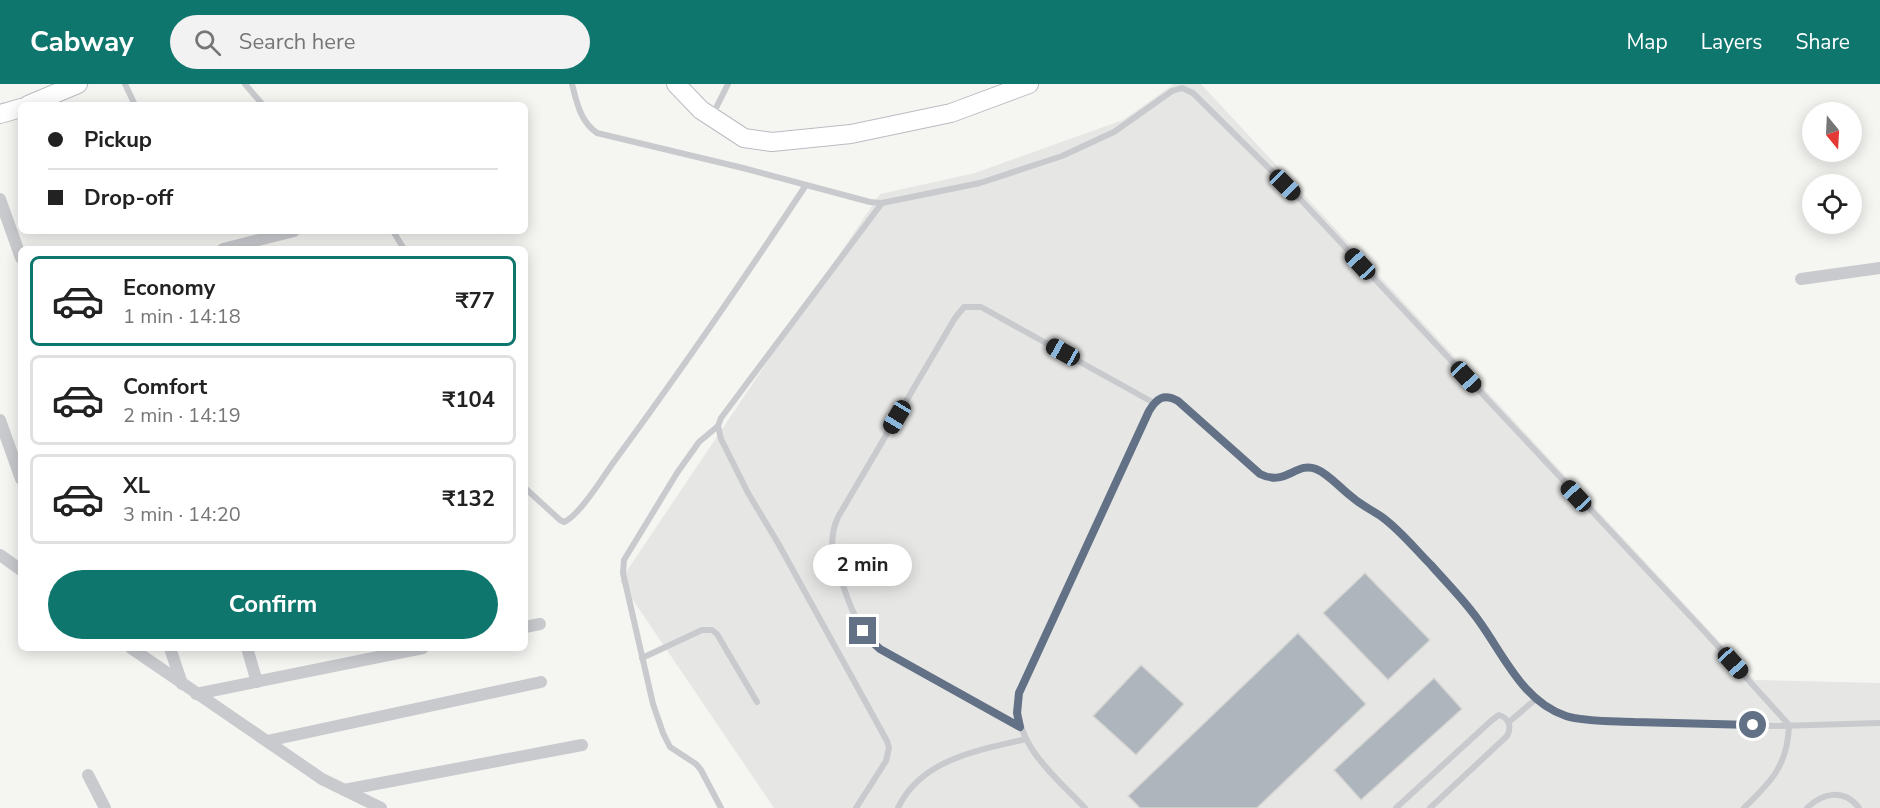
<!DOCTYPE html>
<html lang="en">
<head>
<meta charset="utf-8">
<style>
  :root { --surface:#fff; --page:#f2f2f2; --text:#222; --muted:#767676; --line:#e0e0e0; --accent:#0f766e }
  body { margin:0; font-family:"Nunito Sans",sans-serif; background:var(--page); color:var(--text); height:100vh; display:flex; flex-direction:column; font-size:22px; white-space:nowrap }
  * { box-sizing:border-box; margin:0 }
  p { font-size:20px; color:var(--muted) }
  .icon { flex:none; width:33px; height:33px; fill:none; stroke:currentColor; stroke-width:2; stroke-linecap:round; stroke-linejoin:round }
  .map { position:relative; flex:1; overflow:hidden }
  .details { position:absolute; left:18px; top:162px; width:510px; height:405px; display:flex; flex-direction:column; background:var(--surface); border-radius:9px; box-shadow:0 3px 15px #0003 }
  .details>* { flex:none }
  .guide { position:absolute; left:18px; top:18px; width:510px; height:132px; border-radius:9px; box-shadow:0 3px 15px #0003; display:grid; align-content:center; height:132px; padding:0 30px; background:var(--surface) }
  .needle { width:39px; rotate:162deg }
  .controls { position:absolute; left:1802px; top:18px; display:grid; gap:12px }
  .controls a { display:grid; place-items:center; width:60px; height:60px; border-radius:50%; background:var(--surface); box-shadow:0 3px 15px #0003; font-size:30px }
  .end { position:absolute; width:27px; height:27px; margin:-14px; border:8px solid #627185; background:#fff; box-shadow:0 0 0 3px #fff }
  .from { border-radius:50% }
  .bubble { position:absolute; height:42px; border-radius:21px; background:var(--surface); box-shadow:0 3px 15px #0003; font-size:20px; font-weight:700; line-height:42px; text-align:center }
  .car { position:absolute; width:18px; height:36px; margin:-18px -9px; border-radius:8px; box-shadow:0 0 4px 2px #0007; background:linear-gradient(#222 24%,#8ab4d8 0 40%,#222 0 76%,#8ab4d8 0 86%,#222 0) }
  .guide b { display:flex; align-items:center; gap:21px; height:57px; font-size:22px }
  .guide b+b { border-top:2px solid var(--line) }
  .guide i { width:15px; height:15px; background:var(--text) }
  ul { padding:10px 0 0; list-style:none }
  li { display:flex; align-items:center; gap:18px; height:90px; margin:0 12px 9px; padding:0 18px; border:3px solid var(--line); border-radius:9px }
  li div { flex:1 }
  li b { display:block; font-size:22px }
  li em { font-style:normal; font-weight:700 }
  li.on { border-color:var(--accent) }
  li>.icon { width:54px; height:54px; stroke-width:1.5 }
  .action { display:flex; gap:12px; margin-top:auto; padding:12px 30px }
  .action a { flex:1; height:69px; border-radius:36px; background:var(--accent); color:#fff; font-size:24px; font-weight:700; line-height:69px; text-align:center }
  header { display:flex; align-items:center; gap:36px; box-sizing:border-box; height:84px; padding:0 30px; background:var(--accent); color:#fff }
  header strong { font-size:28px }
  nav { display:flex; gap:33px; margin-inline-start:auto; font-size:21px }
  .search { width:420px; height:54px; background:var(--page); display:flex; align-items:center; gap:15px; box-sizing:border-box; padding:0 21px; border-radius:33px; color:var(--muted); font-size:22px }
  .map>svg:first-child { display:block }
</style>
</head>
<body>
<header>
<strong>Cabway</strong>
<div class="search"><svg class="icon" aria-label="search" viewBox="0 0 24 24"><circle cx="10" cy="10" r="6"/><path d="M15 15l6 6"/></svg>Search here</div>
<nav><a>Map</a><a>Layers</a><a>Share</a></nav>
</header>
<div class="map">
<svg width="1880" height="724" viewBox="0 0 1880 724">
  <rect width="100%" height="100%" fill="#f5f6f2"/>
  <polygon fill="#e6e6e5" points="1174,0 1201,0 1755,596 1880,599 1880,724 774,724 620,497 880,110 975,89 1123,36"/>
  <g fill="#afb5bc" stroke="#d7d7d5" stroke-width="1.5">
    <polygon points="1365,489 1430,556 1388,596 1323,529"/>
    <polygon points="1298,549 1366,620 1257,724 1140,724 1128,712"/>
    <polygon points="1141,581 1184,620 1136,671 1093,632"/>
    <polygon points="1434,594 1462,625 1361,716 1334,686"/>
  </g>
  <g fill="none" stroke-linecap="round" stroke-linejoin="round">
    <defs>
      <g id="secondary">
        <polyline points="676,0 701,26 744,54 772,58 851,50 951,29 1029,0"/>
        <polyline points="28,21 78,0"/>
        <polyline points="0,30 21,24"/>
      </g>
    </defs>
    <use href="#secondary" stroke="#b9bdc2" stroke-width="20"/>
    <g stroke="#c8cace" stroke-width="6">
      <polyline points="125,0 135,21"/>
      <polyline points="245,0 263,21"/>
      <path d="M 572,0 C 577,19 580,37 597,49 L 743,84 L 870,118 L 882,119 L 980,99 L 1062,72 L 1114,48 L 1172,7 L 1182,4 L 1193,9 L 1301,116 L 1705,548 L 1789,641 C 1788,681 1771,698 1744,724"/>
      <polyline points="713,30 728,0"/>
      <polyline points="393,147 404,165"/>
      <polyline points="718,342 699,358 677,389 624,476 623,489 653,620 663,649 670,663 696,680 701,686 721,724"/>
      <path d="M 525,404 L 560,436 L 564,438 C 579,432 603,393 613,379 C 680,288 744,195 806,101"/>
      <polyline points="642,574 702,546 712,546 717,550 757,618"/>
      <polyline points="1509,638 1537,614"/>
      <path d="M 1020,643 L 880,565 C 852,542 845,504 833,472 C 831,458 832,446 838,433 L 955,234 L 964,223 L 981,223 L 1154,319"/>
      <polyline points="856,724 886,677 889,664 887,657 778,459 748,409 721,355 718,342 721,334 882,119"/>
      <path d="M 898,724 C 921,675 979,666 1026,655"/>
      <path d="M 1085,724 C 1055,692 1010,658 1019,609 L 1149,327 C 1157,314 1164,309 1178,317 L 1260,389 L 1274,395 L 1284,392 L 1305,384 L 1317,385 L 1358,419 L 1381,432 L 1403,451 L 1461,514 L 1475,531 L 1504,577 L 1524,602 L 1541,618 L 1567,633 L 1614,637 L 1776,642 L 1880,639"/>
      <path d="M 1396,724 L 1492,636 L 1499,631 C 1509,634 1512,643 1507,652 L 1430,724"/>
      <path d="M 1807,724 C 1822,709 1844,704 1859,724"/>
    </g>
    <g stroke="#c8cace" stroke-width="12">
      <polyline points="0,115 21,174"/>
      <polyline points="223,165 294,147"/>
      <polyline points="1801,195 1880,184"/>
      <polyline points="0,336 21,395"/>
      <polyline points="0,471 21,486"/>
      <polyline points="525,543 540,540"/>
      <polyline points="131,564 322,695 381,724"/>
      <polyline points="170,564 182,600"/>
      <polyline points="247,564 257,598"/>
      <polyline points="196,610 423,564"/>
      <polyline points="267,657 541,598"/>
      <polyline points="88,691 105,724"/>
      <polyline points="344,706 582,661"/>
    </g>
    <use href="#secondary" stroke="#fff" stroke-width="18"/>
  </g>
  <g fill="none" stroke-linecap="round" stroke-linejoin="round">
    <path stroke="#627185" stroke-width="8" d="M 863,547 L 870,556 L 880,565 L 1020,643 L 1017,629 L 1019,609 L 1149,327 C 1157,314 1164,309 1178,317 L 1260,390 C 1286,403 1296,377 1316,385 C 1329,390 1341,405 1352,413 C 1361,421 1372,426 1382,433 C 1401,447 1415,465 1431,481 C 1445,497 1460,512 1473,529 C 1501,564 1520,617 1566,632 C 1585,638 1614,637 1634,638 C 1674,639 1714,640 1753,641"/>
  </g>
</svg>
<div class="controls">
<a><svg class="needle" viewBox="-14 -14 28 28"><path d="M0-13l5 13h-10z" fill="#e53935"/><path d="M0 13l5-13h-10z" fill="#767676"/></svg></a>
<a><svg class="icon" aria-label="locate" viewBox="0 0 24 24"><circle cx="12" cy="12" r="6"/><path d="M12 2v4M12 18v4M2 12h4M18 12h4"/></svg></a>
</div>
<i class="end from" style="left:1753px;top:641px"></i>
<i class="end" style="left:863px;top:547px"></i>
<div class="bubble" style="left:813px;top:460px;width:99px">2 min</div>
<i class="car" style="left:1285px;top:101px;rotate:135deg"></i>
<i class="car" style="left:1360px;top:180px;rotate:317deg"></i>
<i class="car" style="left:1063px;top:268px;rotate:299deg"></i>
<i class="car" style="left:1466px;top:293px;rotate:137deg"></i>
<i class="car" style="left:897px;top:333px;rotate:211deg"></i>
<i class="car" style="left:1576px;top:412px;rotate:317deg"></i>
<i class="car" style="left:1733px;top:579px;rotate:138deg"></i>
<div class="guide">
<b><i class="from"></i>Pickup</b>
<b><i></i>Drop-off</b>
</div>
<section class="details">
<ul>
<li class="on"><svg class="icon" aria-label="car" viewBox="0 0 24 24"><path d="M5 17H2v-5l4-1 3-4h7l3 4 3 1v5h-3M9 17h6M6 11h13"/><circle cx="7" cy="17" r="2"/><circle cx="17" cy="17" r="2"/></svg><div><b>Economy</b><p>1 min · 14:18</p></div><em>₹77</em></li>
<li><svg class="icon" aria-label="car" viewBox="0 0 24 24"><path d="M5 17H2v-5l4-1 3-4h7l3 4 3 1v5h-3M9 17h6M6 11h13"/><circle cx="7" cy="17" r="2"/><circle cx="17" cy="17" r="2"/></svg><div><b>Comfort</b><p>2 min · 14:19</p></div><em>₹104</em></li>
<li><svg class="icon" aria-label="car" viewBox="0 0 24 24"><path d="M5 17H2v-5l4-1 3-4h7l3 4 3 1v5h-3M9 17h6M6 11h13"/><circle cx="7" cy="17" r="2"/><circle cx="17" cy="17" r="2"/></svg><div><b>XL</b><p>3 min · 14:20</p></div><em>₹132</em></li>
</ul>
<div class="action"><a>Confirm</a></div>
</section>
</div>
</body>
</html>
